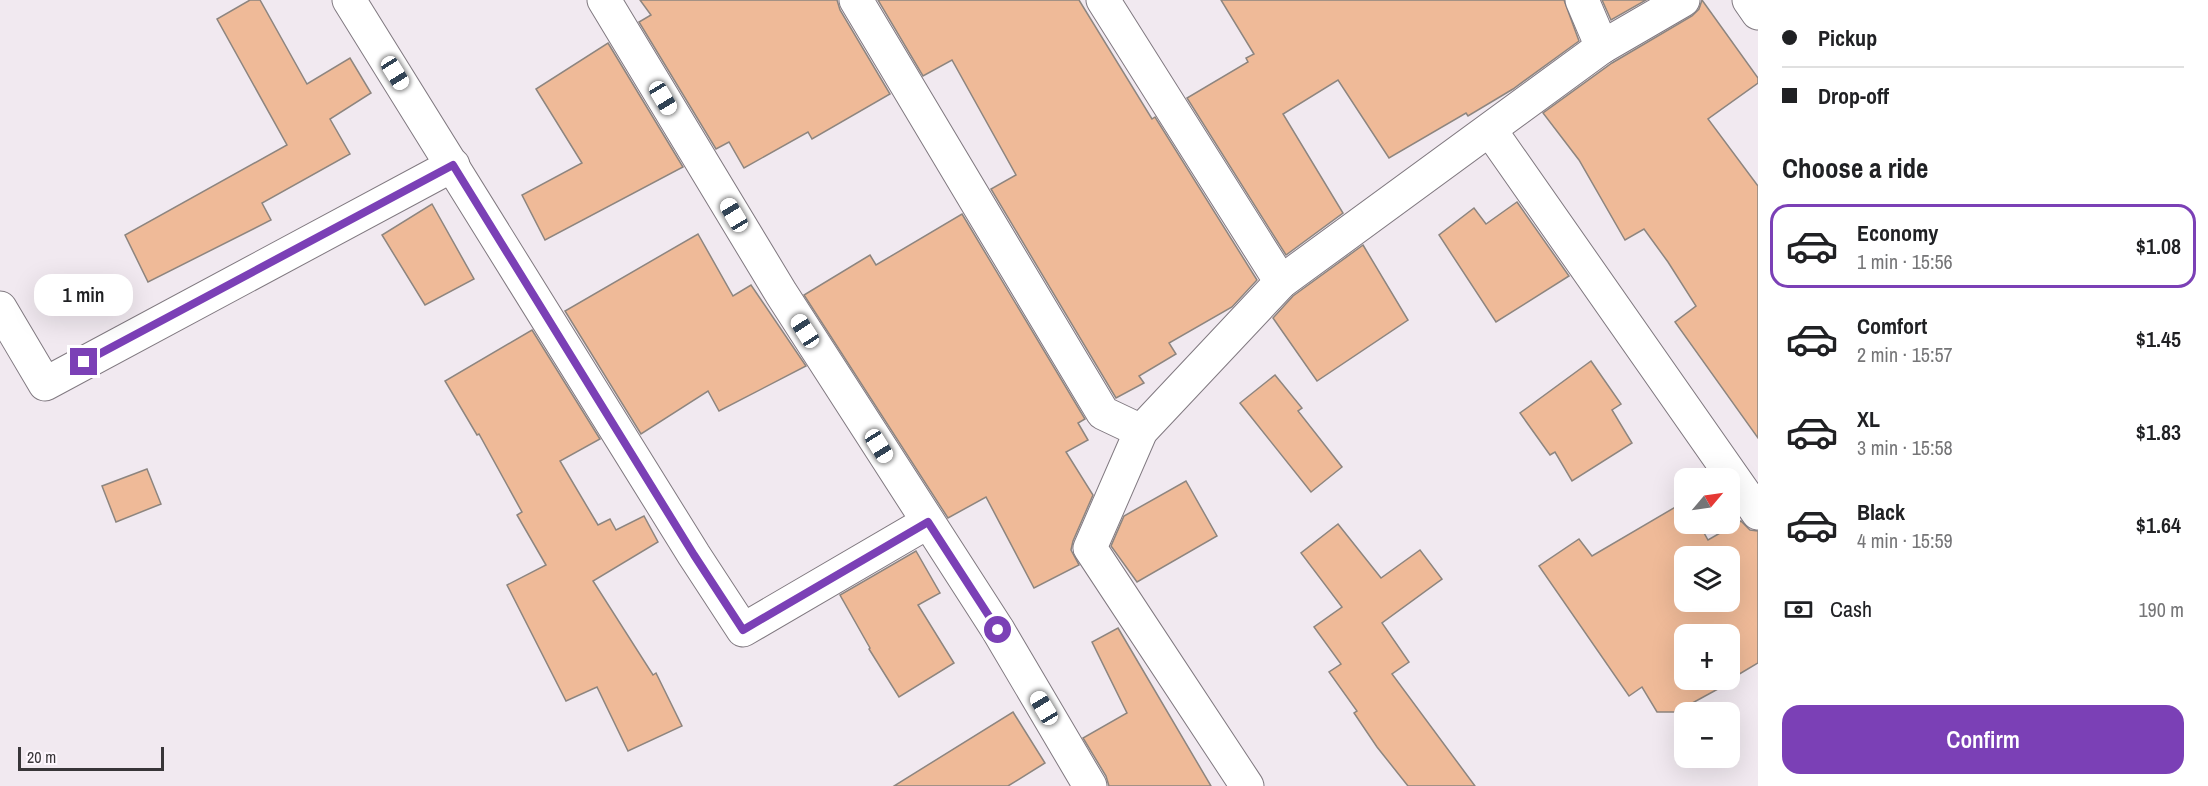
<!DOCTYPE html>
<html lang="en">
<head>
<meta charset="utf-8">
<style>
  :root { --surface:#fff; --page:#f6f6f6; --text:#202124; --muted:#757577; --line:#e0e0e0; --accent:#7b40b6 }
  body { margin:0; font-family:"Archivo Narrow",sans-serif; background:var(--page); color:var(--text); height:100vh; display:flex; flex-direction:column; font-size:22px; white-space:nowrap }
  * { box-sizing:border-box; margin:0 }
  p { font-size:20px; color:var(--muted) }
  .icon { flex:none; width:33px; height:33px; fill:none; stroke:currentColor; stroke-width:2; stroke-linecap:round; stroke-linejoin:round }
  .map { position:relative; flex:1; overflow:hidden }
  .details { display:flex; flex-direction:column; background:var(--surface); width:450px }
  .details>* { flex:none }
  .guide { display:grid; align-content:center; height:132px; padding:0 24px; background:var(--surface) }
  .needle { width:39px; rotate:61deg }
  .buttons { position:absolute; left:1674px; top:468px; display:grid; gap:12px }
  .buttons a { display:grid; place-items:center; width:66px; height:66px; border-radius:12px; background:var(--surface); box-shadow:0 6px 24px #0002; font-size:30px }
  .scale { position:absolute; left:18px; bottom:15px; width:146px; box-sizing:border-box; padding-left:6px; border:3px solid #383538; border-top:0; font-size:16px; line-height:21px; white-space:nowrap; color:#383538; -webkit-text-stroke:4px #fef7fe; paint-order:stroke }
  .end { position:absolute; width:27px; height:27px; margin:-14px; border:8px solid #7b40b6; background:#fff; box-shadow:0 0 0 3px #fff }
  .from { border-radius:50% }
  .bubble { position:absolute; height:42px; border-radius:18px; background:var(--surface); box-shadow:0 6px 24px #0002; font-size:20px; font-weight:600; line-height:42px; text-align:center }
  .car { position:absolute; width:18px; height:36px; margin:-18px -9px; border-radius:8px; box-shadow:0 0 4px 2px #0007; background:linear-gradient(#fff 24%,#345 0 40%,#fff 0 76%,#345 0 86%,#fff 0) }
  .guide b { display:flex; align-items:center; gap:21px; height:57px; font-size:22px }
  .guide b+b { border-top:2px solid var(--line) }
  .guide i { width:15px; height:15px; background:var(--text) }
  ul { padding:0; list-style:none }
  li { display:flex; align-items:center; gap:18px; height:84px; margin:0 12px 9px; padding:0 12px; border:3px solid transparent; border-radius:18px }
  li div { flex:1 }
  li b { display:block; font-size:22px }
  li em { font-style:normal; font-weight:600 }
  li.active { border-color:var(--accent) }
  li>.icon { width:54px; height:54px; stroke-width:1.5 }
  h2 { padding:0 24px; font-size:27px; line-height:72px }
  .pay { display:flex; align-items:center; gap:15px; height:66px; padding:0 24px; font-size:22px }
  .pay p { margin-inline-start:auto }
  .cta { display:flex; gap:12px; margin-top:auto; padding:12px 24px }
  .cta a { flex:1; height:69px; border-radius:18px; background:var(--accent); color:#fff; font-size:24px; font-weight:600; line-height:69px; text-align:center }
  main { display:flex; flex:1; min-height:0 }
  .map>svg:first-child { display:block }
</style>
</head>
<body>
<main>
<div class="map">
<svg width="1758" height="786" viewBox="0 0 1758 786">
  <rect width="100%" height="100%" fill="#f1e9f0"/>
  <g fill="#efba98" stroke="#8d857f" stroke-width="1.5" fill-rule="evenodd">
    <polygon points="250,0 260,0 307,84 350,58 371,93 330,119 350,154 262,203 271,220 148,282 125,235 287,145 217,19"/>
    <polygon points="640,0 837,0 840,10 890,94 812,139 808,132 744,168 729,142 716,149 639,22 651,15"/>
    <polygon points="878,0 1079,0 1152,119 1155,117 1257,280 1232,307 1169,343 1176,354 1139,376 1144,383 1116,398 991,189 1016,175 952,60 923,76"/>
    <polygon points="1221,0 1564,0 1579,41 1513,89 1468,116 1466,113 1389,158 1338,80 1283,114 1343,213 1286,255 1187,98 1248,62 1246,58 1254,54"/>
    <polygon points="1602,0 1646,0 1611,20"/>
    <polygon points="1702,0 1758,78 1758,83 1708,119 1758,186 1758,438 1675,322 1696,306 1668,262 1644,229 1625,240 1579,160 1543,113 1612,63 1692,16 1699,9"/>
    <polygon points="608,43 683,167 545,240 522,195 582,163 536,89"/>
    <polygon points="1517,202 1569,276 1496,322 1439,235 1474,208 1486,224"/>
    <polygon points="432,204 474,279 425,305 382,235"/>
    <polygon points="962,214 1085,419 1078,423 1088,440 1066,452 1093,495 1073,541 1071,550 1079,565 1034,588 986,497 948,518 804,295 870,255 876,265"/>
    <polygon points="698,234 733,296 751,285 806,366 719,411 708,391 641,434 565,311"/>
    <polygon points="1363,245 1408,320 1317,381 1273,318 1293,296"/>
    <polygon points="532,330 600,439 560,461 598,525 610,519 616,530 644,516 658,542 593,581 653,675 656,673 682,726 628,751 597,687 566,701 507,585 546,565 517,515 522,512 479,434 477,435 445,381"/>
    <polygon points="1591,361 1621,404 1612,410 1632,443 1572,481 1555,452 1550,455 1520,413"/>
    <polygon points="1275,375 1302,408 1298,411 1342,467 1311,492 1240,403"/>
    <polygon points="147,469 161,504 116,522 102,486"/>
    <polygon points="1186,481 1217,536 1137,582 1111,546 1124,516"/>
    <path d="M 1684,502 L 1684,524 L 1699,524 L 1708,540 L 1741,521 L 1750,530 L 1758,531 L 1758,663 L 1736,676 L 1738,678 L 1676,712 L 1657,712 L 1642,687 L 1629,696 L 1539,566 L 1579,539 L 1592,556 ZM 1684,556 L 1730,556 L 1730,602 L 1684,602 ZM 1684,634 L 1730,634 L 1730,680 L 1684,680 Z"/>
    <polygon points="1338,524 1381,578 1420,550 1442,579 1382,623 1409,662 1392,674 1475,786 1408,786 1377,747 1354,713 1357,711 1329,672 1341,664 1314,627 1342,607 1301,553"/>
    <polygon points="916,551 940,593 918,605 954,663 899,697 869,649 870,648 840,595"/>
    <polygon points="1118,628 1211,786 1109,786 1106,776 1083,738 1127,713 1092,642"/>
    <polygon points="1013,712 1045,763 1008,786 894,786"/>
  </g>
  <g fill="none" stroke-linecap="round" stroke-linejoin="round">
    <defs>
      <g id="minor">
        <polyline points="349,0 694,555 743,630 928,522"/>
        <polyline points="604,0 781,293 998,630 1090,786"/>
        <polyline points="856,0 1103,413 1141,431"/>
        <polyline points="1103,0 1281,282"/>
        <polyline points="1582,0 1602,47 1683,0"/>
        <polyline points="1749,0 1758,13"/>
        <polyline points="1490,130 1758,513"/>
        <polyline points="0,308 45,384 453,165"/>
        <polyline points="1247,786 1090,548 1141,431 1281,282 1602,47"/>
      </g>
    </defs>
    <use href="#minor" stroke="#807980" stroke-width="35"/>
    <use href="#minor" stroke="#fff" stroke-width="33"/>
  </g>
  <g fill="none" stroke-linecap="round" stroke-linejoin="round">
    <polyline stroke="#7b40b6" stroke-width="8" points="84,362 453,165 694,555 743,630 928,522 998,630"/>
  </g>
</svg>
<div class="buttons">
<a><svg class="needle" viewBox="-14 -14 28 28"><path d="M0-13l5 13h-10z" fill="#e53935"/><path d="M0 13l5-13h-10z" fill="#757577"/></svg></a>
<a><svg class="icon" aria-label="layers" viewBox="0 0 24 24"><path d="M12 4l9 5-9 5-9-5zM3 14l9 5 9-5"/></svg></a>
<a>+</a>
<a>−</a>
</div>
<div class="scale">20 m</div>
<i class="end from" style="left:998px;top:630px"></i>
<i class="end" style="left:84px;top:362px"></i>
<div class="bubble" style="left:34px;top:274px;width:99px">1 min</div>
<i class="car" style="left:395px;top:73px;rotate:148deg"></i>
<i class="car" style="left:663px;top:98px;rotate:149deg"></i>
<i class="car" style="left:734px;top:215px;rotate:329deg"></i>
<i class="car" style="left:805px;top:331px;rotate:327deg"></i>
<i class="car" style="left:879px;top:446px;rotate:148deg"></i>
<i class="car" style="left:1044px;top:708px;rotate:329deg"></i>
</div>
<section class="details">
<div class="guide">
<b><i class="from"></i>Pickup</b>
<b><i></i>Drop-off</b>
</div>
<h2>Choose a ride</h2>
<ul>
<li class="active"><svg class="icon" aria-label="car" viewBox="0 0 24 24"><path d="M5 17H2v-5l4-1 3-4h7l3 4 3 1v5h-3M9 17h6M6 11h13"/><circle cx="7" cy="17" r="2"/><circle cx="17" cy="17" r="2"/></svg><div><b>Economy</b><p>1 min · 15:56</p></div><em>$1.08</em></li>
<li><svg class="icon" aria-label="car" viewBox="0 0 24 24"><path d="M5 17H2v-5l4-1 3-4h7l3 4 3 1v5h-3M9 17h6M6 11h13"/><circle cx="7" cy="17" r="2"/><circle cx="17" cy="17" r="2"/></svg><div><b>Comfort</b><p>2 min · 15:57</p></div><em>$1.45</em></li>
<li><svg class="icon" aria-label="car" viewBox="0 0 24 24"><path d="M5 17H2v-5l4-1 3-4h7l3 4 3 1v5h-3M9 17h6M6 11h13"/><circle cx="7" cy="17" r="2"/><circle cx="17" cy="17" r="2"/></svg><div><b>XL</b><p>3 min · 15:58</p></div><em>$1.83</em></li>
<li><svg class="icon" aria-label="car" viewBox="0 0 24 24"><path d="M5 17H2v-5l4-1 3-4h7l3 4 3 1v5h-3M9 17h6M6 11h13"/><circle cx="7" cy="17" r="2"/><circle cx="17" cy="17" r="2"/></svg><div><b>Black</b><p>4 min · 15:59</p></div><em>$1.64</em></li>
</ul>
<div class="pay"><svg class="icon" aria-label="cash" viewBox="0 0 24 24"><path d="M3 7h18v10H3z"/><circle cx="12" cy="12" r="2"/></svg>Cash<p>190 m</p></div>
<div class="cta"><a>Confirm</a></div>
</section>
</main>
</body>
</html>
